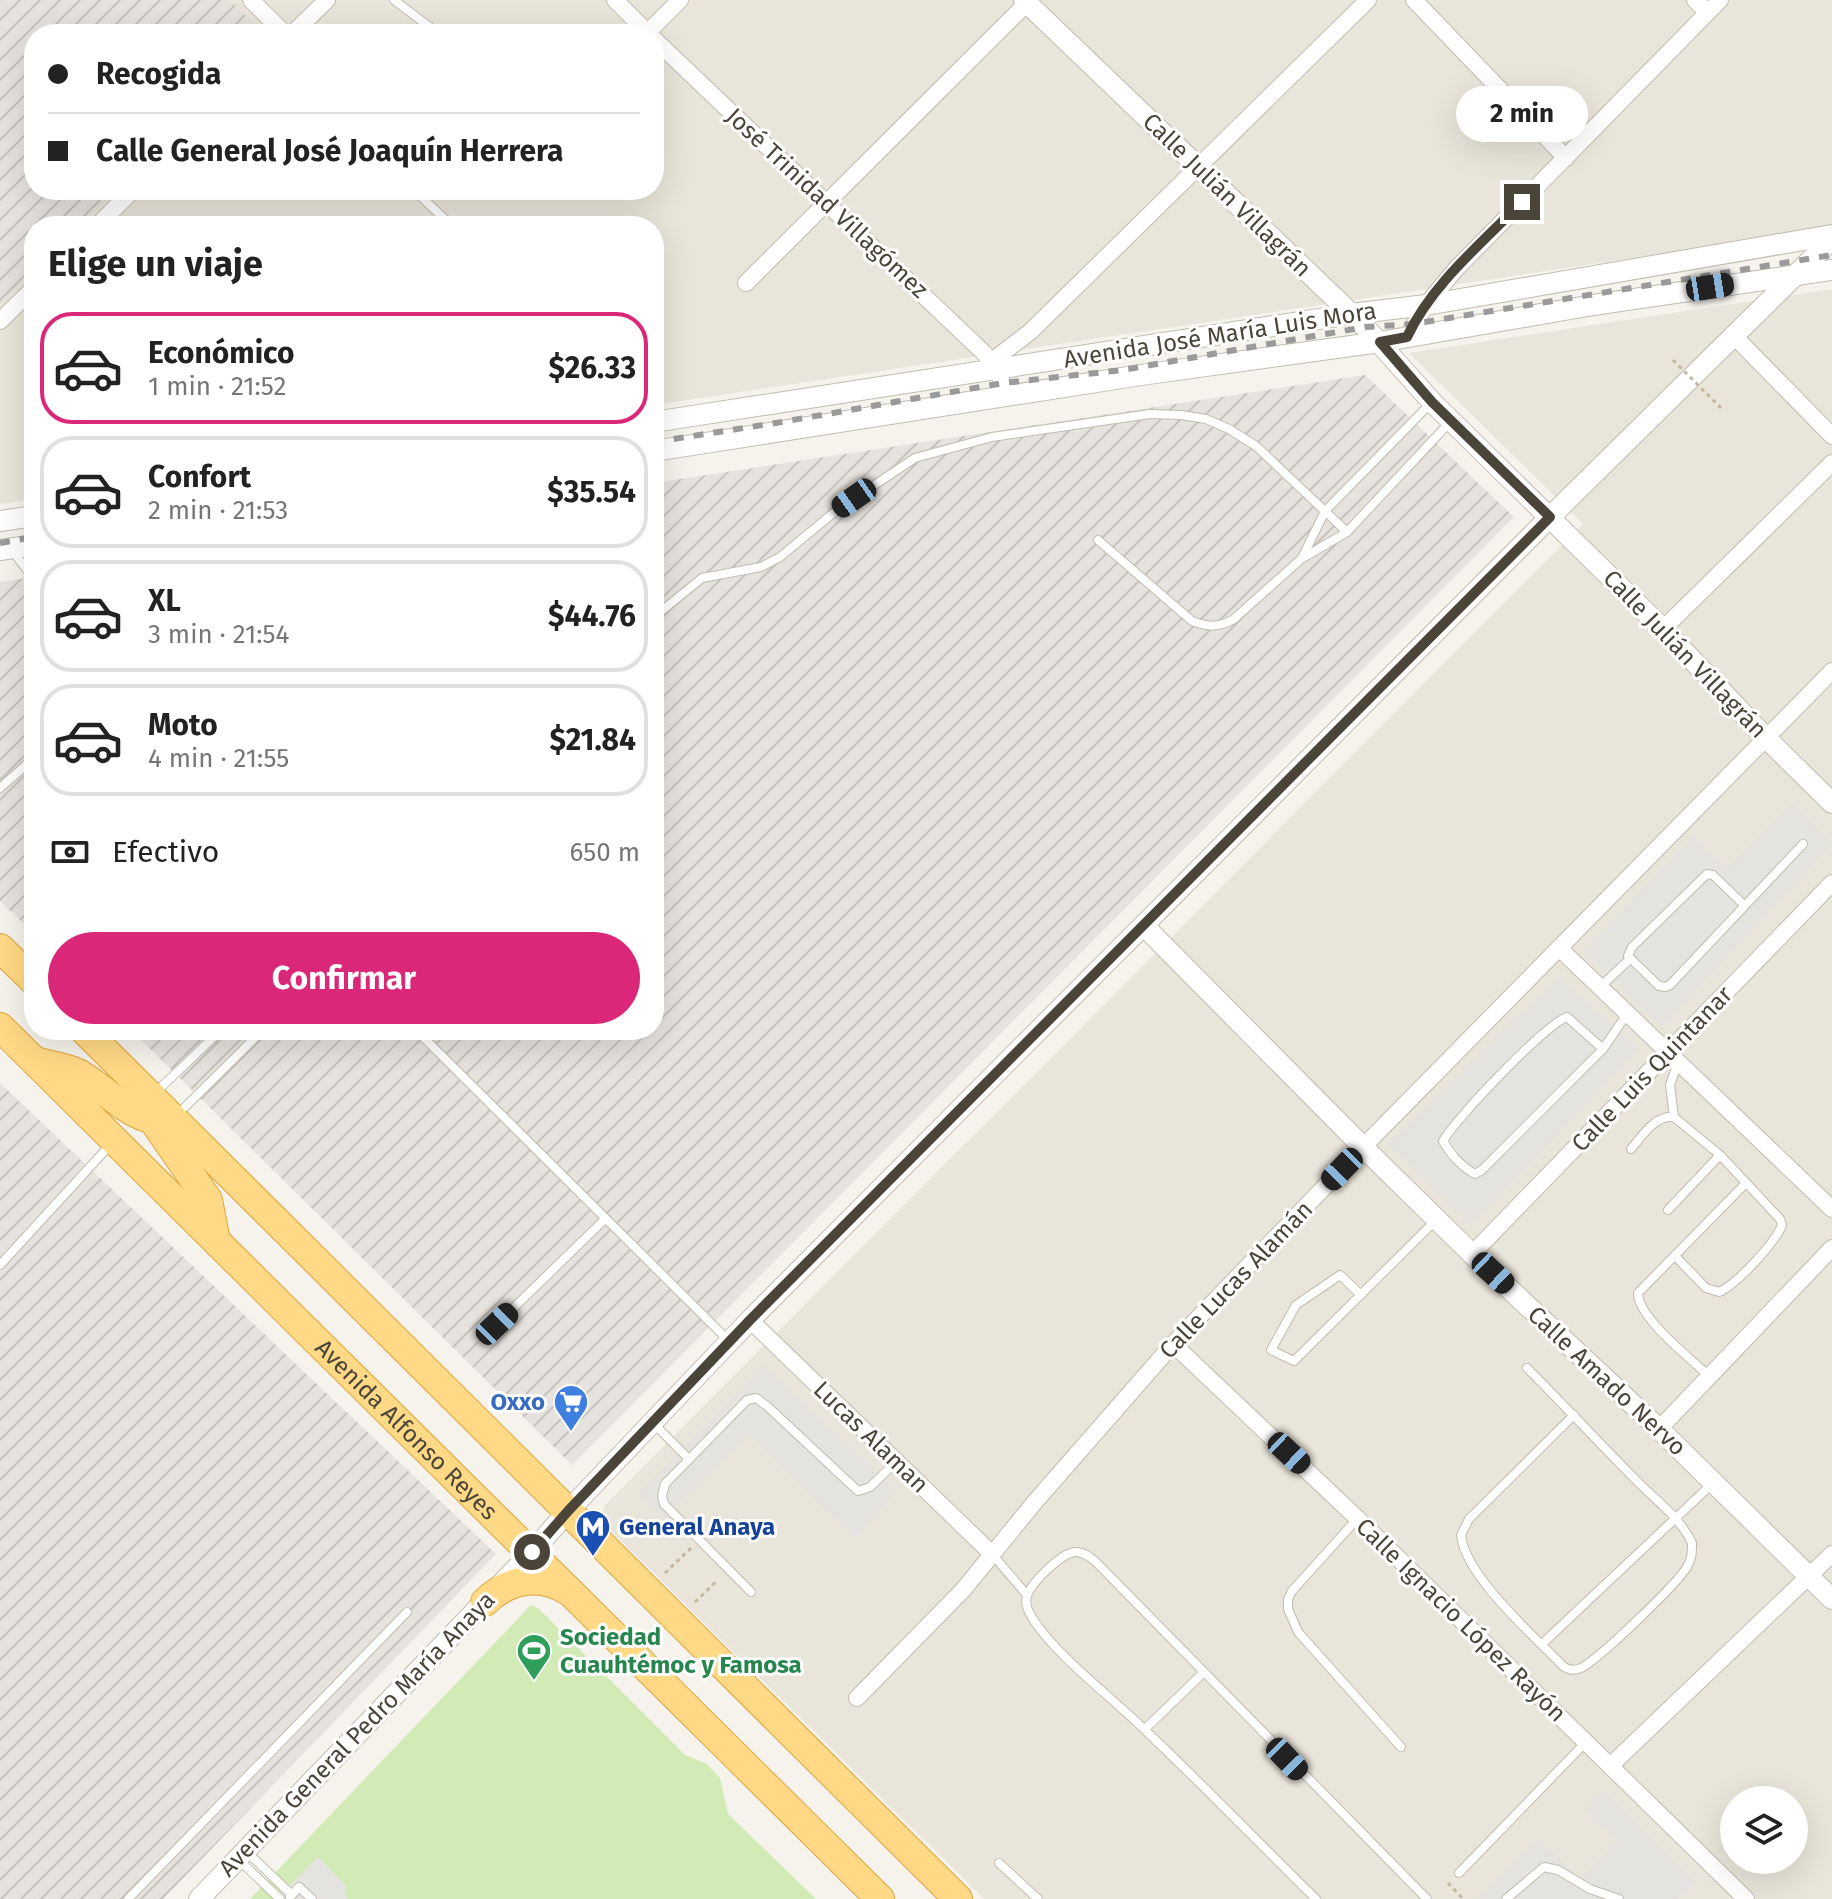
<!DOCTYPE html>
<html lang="es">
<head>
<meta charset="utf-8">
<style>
  :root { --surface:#fff; --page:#f2f2f2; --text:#222; --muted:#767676; --line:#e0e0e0; --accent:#db2777 }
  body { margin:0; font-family:"Fira Sans",sans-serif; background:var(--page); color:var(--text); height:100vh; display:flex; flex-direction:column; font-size:30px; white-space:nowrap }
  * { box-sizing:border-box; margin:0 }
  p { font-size:26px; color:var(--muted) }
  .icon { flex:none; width:44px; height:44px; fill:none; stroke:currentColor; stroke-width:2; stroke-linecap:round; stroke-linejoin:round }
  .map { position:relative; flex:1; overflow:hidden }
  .drawer { position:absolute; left:24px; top:216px; width:640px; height:824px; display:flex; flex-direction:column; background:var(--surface); border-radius:32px; box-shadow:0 8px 32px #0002 }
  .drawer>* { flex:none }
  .hud { position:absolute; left:24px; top:24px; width:640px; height:176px; border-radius:32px; box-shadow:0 8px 32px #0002; display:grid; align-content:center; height:176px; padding:0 24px; background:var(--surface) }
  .fabs { position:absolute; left:1720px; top:1786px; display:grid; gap:16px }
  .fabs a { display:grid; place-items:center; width:88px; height:88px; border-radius:50%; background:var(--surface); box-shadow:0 8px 32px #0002; font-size:40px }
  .end { position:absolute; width:36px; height:36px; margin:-18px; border:10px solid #4b4439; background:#fff; box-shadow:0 0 0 4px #fff }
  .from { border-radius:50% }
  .bubble { position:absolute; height:56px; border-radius:28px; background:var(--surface); box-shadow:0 8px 32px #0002; font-size:26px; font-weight:700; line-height:56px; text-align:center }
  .car { position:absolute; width:24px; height:48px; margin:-24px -12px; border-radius:10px; box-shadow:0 0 6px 2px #0007; background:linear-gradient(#222 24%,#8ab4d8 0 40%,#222 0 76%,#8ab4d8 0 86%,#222 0) }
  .hud b { display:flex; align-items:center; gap:28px; height:76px; font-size:30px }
  .hud b+b { border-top:2px solid var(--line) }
  .hud i { width:20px; height:20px; background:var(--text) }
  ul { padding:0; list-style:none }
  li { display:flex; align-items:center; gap:24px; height:112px; margin:0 16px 12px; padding:0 8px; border:4px solid var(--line); border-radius:32px }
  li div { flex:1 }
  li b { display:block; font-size:30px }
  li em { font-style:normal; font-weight:700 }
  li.current { border-color:var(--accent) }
  li>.icon { width:72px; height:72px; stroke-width:1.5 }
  h2 { padding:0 24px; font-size:36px; line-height:96px }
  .pay { display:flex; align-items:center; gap:20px; height:88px; padding:0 24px; font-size:30px }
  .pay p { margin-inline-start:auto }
  .button { display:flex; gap:16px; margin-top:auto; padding:16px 24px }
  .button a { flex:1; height:92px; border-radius:48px; background:var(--accent); color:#fff; font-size:32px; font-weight:700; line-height:92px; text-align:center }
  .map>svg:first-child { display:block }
</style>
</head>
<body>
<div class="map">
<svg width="1832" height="1899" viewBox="0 0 1832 1899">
  <defs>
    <pattern id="industrial-furrows" width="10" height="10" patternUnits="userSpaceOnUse" patternTransform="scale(2)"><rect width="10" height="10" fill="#e6e2dd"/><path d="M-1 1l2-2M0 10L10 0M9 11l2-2" fill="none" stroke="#c7c3be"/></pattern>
  </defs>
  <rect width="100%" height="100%" fill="#f6f3ec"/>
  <g fill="#eae5da" fill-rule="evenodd">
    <path d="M 0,0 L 1832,0 L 1832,228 L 654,405 L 654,226 L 34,226 L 34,499 L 0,504 ZM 34,34 L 654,34 L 654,190 L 34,190 Z"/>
    <path d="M 1832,289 L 1832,1899 L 984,1899 L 603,1523 L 601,1517 L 605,1505 L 1583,524 L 1409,353 ZM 1734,1800 L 1794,1800 L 1794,1860 L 1734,1860 Z"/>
  </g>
  <g fill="url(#industrial-furrows)">
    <polygon points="0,0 230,0 264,34 34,34 34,190 115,190 79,226 34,226 34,271 0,304"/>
    <polygon points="1365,375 1514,517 572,1465 131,1030 654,1030 654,483"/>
    <polygon points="34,577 34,934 0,901 0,582"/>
    <polygon points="0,1083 496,1554 163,1899 0,1899"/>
  </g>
  <polygon fill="#d2eab5" points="531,1605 539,1609 685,1755 707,1764 720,1778 728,1814 816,1899 250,1899"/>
  <g fill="#e5e3e0">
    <polygon points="1792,803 1832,844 1662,1027 1583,951 1693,837 1727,869"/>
    <polygon points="1559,976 1638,1050 1471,1225 1388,1144"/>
    <polygon points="764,1365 896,1492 855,1538 749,1435 664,1518 638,1494"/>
    <polygon points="1603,1790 1695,1882 1678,1899 1477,1899 1537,1838 1581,1879 1616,1841 1584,1810"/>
    <polygon points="318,1857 345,1885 347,1899 277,1899"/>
  </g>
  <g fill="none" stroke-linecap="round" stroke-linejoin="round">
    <defs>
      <g id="service">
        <polyline points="394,0 439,34"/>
        <polyline points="414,190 452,226"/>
        <path d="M 1098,540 L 1192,621 C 1208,627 1218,628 1234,619 L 1301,559 L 1347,532 L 1450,422"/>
        <polyline points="11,549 34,579"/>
        <polyline points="1302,558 1325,511 1430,404"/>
        <polyline points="654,617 702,578 761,567 780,557 837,510 915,458 992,437 1150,414 1181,415 1206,419 1229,429 1256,446 1347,532"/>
        <polyline points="0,788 34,758"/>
        <polyline points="1744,905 1713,875 1707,874 1632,947 1628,956 1659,986 1665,987 1670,985 1803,844"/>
        <polyline points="1600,987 1630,959"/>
        <polyline points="416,1030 729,1341"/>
        <path d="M 1603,1049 L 1567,1017 C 1545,1025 1456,1118 1443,1141 C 1450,1154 1462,1167 1475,1174 L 1482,1170 L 1603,1049 L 1627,1014"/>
        <polyline points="155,1093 221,1030"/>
        <polyline points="175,1117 263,1030"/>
        <polyline points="1674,1117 1670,1085 1678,1062"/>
        <path d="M 1631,1149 C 1642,1136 1655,1115 1674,1117 L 1720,1155 L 1780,1219 L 1782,1225 C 1775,1243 1737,1284 1719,1292 L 1706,1288 L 1675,1256"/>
        <polyline points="1668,1210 1720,1155"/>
        <polyline points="0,1265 111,1144"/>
        <polyline points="1361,1295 1340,1275 1296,1305 1271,1350 1294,1361 1436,1220"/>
        <polyline points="497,1324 605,1219"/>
        <path d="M 1527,1368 C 1565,1406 1601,1445 1639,1483 C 1657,1501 1681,1519 1692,1543 C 1692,1552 1692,1559 1687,1567 C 1676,1585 1599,1659 1581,1668 C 1574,1671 1570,1670 1564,1667 C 1534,1636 1465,1576 1461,1535 L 1469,1519 L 1574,1415"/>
        <path d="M 1709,1376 C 1690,1358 1638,1318 1638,1293 L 1746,1183"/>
        <polyline points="653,1423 689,1459"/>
        <polyline points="1357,1519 1292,1591 1288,1599 1288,1609 1298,1632 1401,1747"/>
        <polyline points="992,1554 1027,1595"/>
        <polyline points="751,1592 664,1504 662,1496 665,1484 747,1400 756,1398 767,1406 858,1491 870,1487 896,1462"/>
        <polyline points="1542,1644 1713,1483"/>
        <polyline points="1145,1729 1203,1673"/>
        <polyline points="247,1852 292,1895"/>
        <polyline points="238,1859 280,1899"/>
        <polyline points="999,1863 1038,1899"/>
        <polyline points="1459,1873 1586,1742"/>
        <polyline points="290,1897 299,1887 312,1899"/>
        <polyline points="128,1899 407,1612"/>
        <path d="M 1316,1899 C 1259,1843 1204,1786 1146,1731 C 1113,1698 1052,1653 1030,1614 C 1027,1609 1025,1601 1027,1596 C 1031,1583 1062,1552 1076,1552 C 1084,1552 1090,1557 1097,1563 L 1427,1899"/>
        <polyline points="1506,1899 1544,1867 1558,1870 1590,1889 1619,1899"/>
      </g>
      <g id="minor">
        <polyline points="251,0 285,34"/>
        <polyline points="615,0 649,34"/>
        <polyline points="1414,0 1566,158"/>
        <polyline points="1695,0 1707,12"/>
        <polyline points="292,34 327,0"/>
        <polyline points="646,34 680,0"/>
        <path d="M 654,39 L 985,354 C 997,366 1003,379 1004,396"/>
        <polyline points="97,226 133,190"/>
        <polyline points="746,283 1027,3"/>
        <polyline points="0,321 34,288"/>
        <polyline points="1733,335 1832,436"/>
        <polyline points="1407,337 1426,305 1456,269 1720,0"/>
        <polyline points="992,361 1031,331 1368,0"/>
        <polyline points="1663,629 1832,463"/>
        <polyline points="1560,949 1832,1209"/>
        <polyline points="1472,1254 1832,883"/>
        <polyline points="750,1320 992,1554"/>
        <polyline points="1173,1344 1358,1519 1746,1899"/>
        <polyline points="1659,1429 1832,1248"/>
        <polyline points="857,1698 963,1590 1034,1503 1173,1344 1363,1147 1832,671"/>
        <polyline points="1610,1766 1832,1554"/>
      </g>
      <g id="tertiary">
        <polyline points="1024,0 1365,327 1432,402 1663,629 1766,738 1832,803"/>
        <polyline points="654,422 1351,314 1426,305 1832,235"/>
        <polyline points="654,451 1141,375 1380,342 1593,305 1832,270"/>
        <polyline points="0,521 34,516"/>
        <polyline points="0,550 34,545"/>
        <polyline points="1144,926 1363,1147 1472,1254 1659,1429 1832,1599"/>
        <polyline points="199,1899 532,1552 569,1510 750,1320 1550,517 1832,239"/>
      </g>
      <g id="trunk">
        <polyline points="0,948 34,981"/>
        <path id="s1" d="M 0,1027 L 880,1899"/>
        <polyline points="84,1030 958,1899"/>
        <path d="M 35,1061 C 49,1065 66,1067 78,1073 C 107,1089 130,1121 166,1121"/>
        <polyline points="152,1096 152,1119 208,1200 216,1241"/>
        <path d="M 485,1602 C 508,1579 540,1573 568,1591"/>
      </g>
    </defs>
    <use href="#service" stroke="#c2bbae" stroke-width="10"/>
    <use href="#minor" stroke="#c2bbae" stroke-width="18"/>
    <use href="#tertiary" stroke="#c2bbae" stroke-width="22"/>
    <use href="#trunk" stroke="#e0a43c" stroke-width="30"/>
    <g stroke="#c4b79f" stroke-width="3" stroke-dasharray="4 4" stroke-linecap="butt">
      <polyline points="665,1573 691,1548"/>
      <polyline points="695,1602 718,1580"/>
      <polyline points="1448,1883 1463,1899"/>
    </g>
    <use href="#service" stroke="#fff" stroke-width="8"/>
    <use href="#minor" stroke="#fff" stroke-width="16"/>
    <use href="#tertiary" stroke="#fff" stroke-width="20"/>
    <use href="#trunk" stroke="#ffd985" stroke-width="28"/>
    <g stroke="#9a9a9a" stroke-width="6" stroke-dasharray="10 10" stroke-linecap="butt">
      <polyline points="654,442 776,423 1003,383 1123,370 1365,327 1413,324 1832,255"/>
      <polyline points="0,543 34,537"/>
    </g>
    <polyline stroke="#c4b79f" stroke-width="3" stroke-dasharray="4 4" stroke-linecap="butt" points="1673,360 1721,408"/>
  </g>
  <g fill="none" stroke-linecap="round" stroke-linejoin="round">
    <path stroke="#4b4439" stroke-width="10" d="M 532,1552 L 569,1510 L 750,1320 L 1550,517 L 1432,402 L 1380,342 L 1407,337 C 1432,284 1481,244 1522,202"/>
  </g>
  <defs>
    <symbol id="supermarket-pin" viewBox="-11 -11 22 30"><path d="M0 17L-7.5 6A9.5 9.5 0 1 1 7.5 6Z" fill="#3f7fe0" stroke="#fff"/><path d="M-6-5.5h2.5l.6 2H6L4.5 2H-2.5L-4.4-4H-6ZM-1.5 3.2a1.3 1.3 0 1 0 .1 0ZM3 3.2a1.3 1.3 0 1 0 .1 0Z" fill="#fff"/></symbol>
    <symbol id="metro-pin" viewBox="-11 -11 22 30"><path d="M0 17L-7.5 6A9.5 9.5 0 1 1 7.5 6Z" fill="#1a4fb4" stroke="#fff"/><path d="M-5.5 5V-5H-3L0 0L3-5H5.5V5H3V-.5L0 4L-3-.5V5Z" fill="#fff"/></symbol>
    <symbol id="stadium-pin" viewBox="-11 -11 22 30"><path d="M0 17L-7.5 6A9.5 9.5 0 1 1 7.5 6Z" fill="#2e9e5b" stroke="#fff"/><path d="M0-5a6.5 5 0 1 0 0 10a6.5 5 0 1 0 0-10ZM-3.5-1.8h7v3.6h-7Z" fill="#fff"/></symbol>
  </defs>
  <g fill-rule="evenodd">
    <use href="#supermarket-pin" x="551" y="1382" width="40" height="54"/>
    <use href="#metro-pin" x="573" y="1507" width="40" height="54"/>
    <use href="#stadium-pin" x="514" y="1631" width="40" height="54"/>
  </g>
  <g text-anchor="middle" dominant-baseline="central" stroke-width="6" stroke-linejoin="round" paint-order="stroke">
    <g font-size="24" fill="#4b4439" stroke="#fff">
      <text transform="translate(1227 195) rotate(44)">Calle Julián Villagrán</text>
      <text transform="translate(827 203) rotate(43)">José Trinidad Villagómez</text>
      <text transform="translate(1220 335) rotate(-9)">Avenida José María Luis Mora</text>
      <text transform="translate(1685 654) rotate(46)">Calle Julián Villagrán</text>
      <text transform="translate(1652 1069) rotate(-46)">Calle Luis Quintanar</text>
      <text transform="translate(1236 1280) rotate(-46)">Calle Lucas Alamán</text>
      <text transform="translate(1607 1381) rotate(43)">Calle Amado Nervo</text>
      <text stroke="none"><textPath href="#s1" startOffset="572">Avenida Alfonso Reyes</textPath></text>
      <text transform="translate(871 1437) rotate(44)">Lucas Alaman</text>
      <text transform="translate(1461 1620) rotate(44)">Calle Ignacio López Rayón</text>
      <text transform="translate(357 1734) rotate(-46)">Avenida General Pedro María Anaya</text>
    </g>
    <g font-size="24" font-weight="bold" fill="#366cbe" stroke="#fff" text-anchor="end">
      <text x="545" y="1402">Oxxo</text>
    </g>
    <g font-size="24" font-weight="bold" fill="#164399" stroke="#fff" text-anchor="start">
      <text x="619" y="1527">General Anaya</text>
    </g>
    <g font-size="24" font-weight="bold" fill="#27864d" stroke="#fff" text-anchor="start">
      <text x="560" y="1637">Sociedad<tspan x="560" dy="28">Cuauhtémoc y Famosa</tspan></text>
    </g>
  </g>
</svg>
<div class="fabs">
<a><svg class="icon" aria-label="layers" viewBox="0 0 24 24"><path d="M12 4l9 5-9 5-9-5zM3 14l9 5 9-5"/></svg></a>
</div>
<i class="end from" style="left:532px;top:1552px"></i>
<i class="end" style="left:1522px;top:202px"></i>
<div class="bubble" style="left:1456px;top:86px;width:132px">2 min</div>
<i class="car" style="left:1710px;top:287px;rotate:81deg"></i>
<i class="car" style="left:854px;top:498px;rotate:235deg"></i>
<i class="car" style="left:1342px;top:1169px;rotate:224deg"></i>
<i class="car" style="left:1493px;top:1273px;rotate:133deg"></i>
<i class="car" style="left:497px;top:1324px;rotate:46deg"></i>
<i class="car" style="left:1289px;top:1453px;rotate:133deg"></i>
<i class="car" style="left:1287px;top:1759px;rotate:136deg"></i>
<div class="hud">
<b><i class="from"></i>Recogida</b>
<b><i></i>Calle General José Joaquín Herrera</b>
</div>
<section class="drawer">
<h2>Elige un viaje</h2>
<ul>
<li class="current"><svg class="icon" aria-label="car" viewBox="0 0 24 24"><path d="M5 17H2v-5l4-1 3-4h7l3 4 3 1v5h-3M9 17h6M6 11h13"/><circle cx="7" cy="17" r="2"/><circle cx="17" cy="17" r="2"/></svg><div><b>Económico</b><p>1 min · 21:52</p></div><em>$26.33</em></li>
<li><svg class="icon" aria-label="car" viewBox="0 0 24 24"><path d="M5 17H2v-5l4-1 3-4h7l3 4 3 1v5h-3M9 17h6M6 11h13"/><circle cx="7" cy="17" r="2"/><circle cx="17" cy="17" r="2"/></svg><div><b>Confort</b><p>2 min · 21:53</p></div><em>$35.54</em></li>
<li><svg class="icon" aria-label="car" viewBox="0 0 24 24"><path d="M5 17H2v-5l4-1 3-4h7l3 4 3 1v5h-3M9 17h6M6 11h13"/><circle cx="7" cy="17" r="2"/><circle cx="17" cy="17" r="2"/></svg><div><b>XL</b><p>3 min · 21:54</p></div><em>$44.76</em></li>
<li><svg class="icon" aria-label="car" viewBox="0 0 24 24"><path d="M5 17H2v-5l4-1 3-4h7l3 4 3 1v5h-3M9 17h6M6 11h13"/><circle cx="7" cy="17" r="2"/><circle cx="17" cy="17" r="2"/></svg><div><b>Moto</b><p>4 min · 21:55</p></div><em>$21.84</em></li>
</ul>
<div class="pay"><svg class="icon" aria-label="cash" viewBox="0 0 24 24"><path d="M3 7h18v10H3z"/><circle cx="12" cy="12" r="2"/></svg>Efectivo<p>650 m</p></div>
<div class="button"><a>Confirmar</a></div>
</section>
</div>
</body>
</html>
